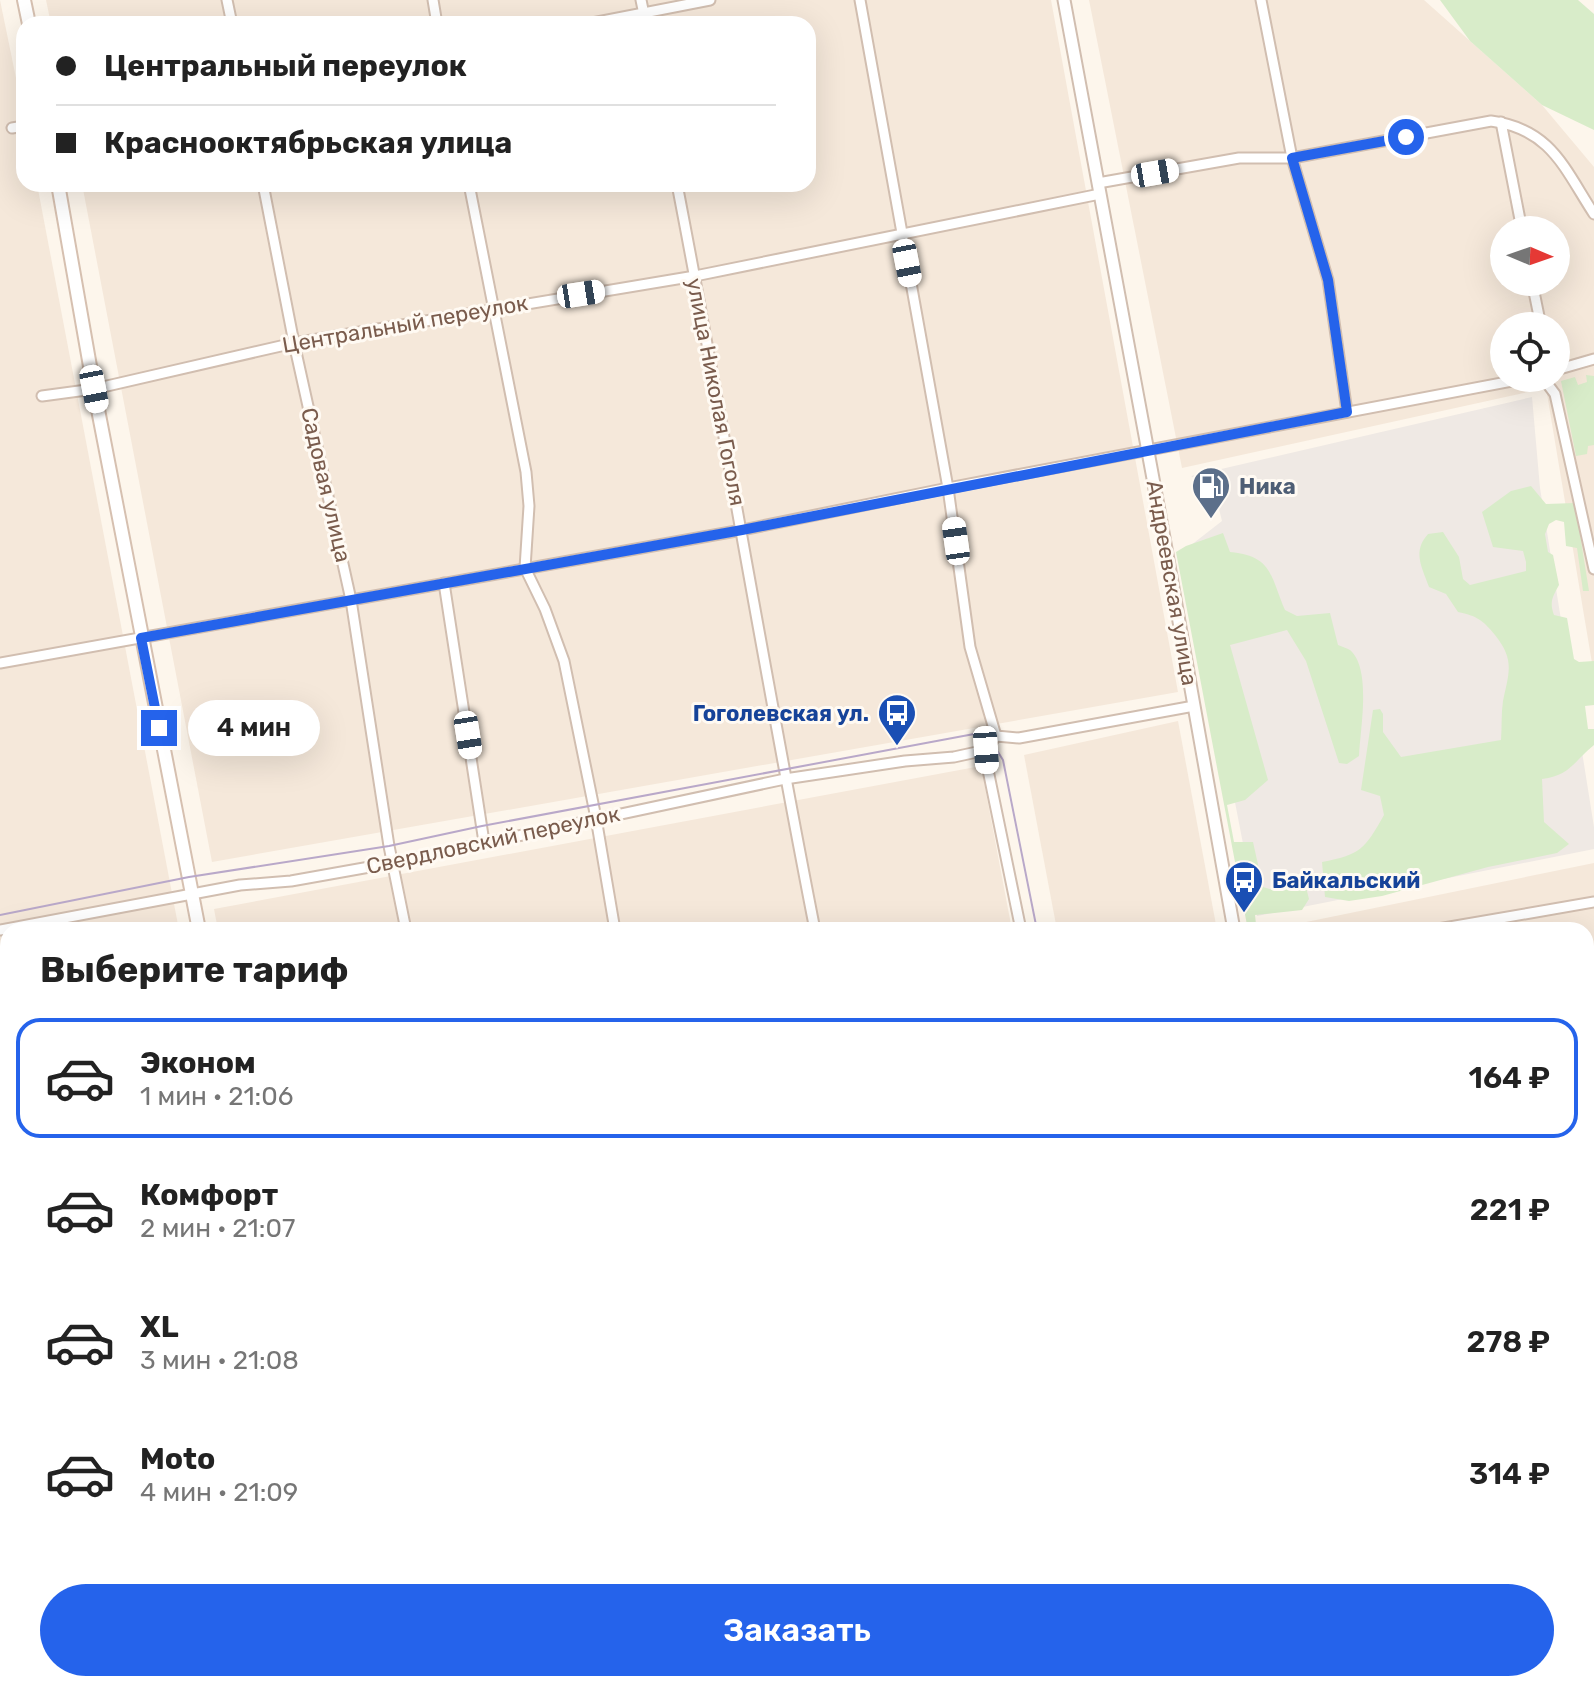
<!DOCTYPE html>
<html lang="ru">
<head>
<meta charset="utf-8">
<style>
  :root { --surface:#fff; --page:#f2f2f2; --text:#222; --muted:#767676; --line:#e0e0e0; --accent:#2563eb }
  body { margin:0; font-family:Rubik,sans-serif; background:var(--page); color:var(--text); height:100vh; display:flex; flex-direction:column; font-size:30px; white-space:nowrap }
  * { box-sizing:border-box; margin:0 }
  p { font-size:26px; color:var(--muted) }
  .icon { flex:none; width:44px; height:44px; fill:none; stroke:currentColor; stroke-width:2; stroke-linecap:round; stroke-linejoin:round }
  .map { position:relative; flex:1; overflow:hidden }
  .sheet { position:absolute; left:0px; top:922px; width:1594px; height:770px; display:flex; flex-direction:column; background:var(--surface); border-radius:24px 24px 0 0; box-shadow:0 8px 32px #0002 }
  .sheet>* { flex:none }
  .top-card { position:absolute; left:16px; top:16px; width:800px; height:176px; border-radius:24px; box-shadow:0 8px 32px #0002; display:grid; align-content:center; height:176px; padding:0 40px; background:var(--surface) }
  .needle { width:52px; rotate:92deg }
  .buttons { position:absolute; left:1490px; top:216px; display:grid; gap:16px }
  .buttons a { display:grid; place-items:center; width:80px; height:80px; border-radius:50%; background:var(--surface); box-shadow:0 8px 32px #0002; font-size:40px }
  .end { position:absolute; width:36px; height:36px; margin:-18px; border:10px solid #2563eb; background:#fff; box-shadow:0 0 0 4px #fff }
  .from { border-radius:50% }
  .bubble { position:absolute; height:56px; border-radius:28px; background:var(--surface); box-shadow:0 8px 32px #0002; font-size:26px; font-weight:600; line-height:56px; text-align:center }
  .car { position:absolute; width:24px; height:48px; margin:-24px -12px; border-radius:10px; box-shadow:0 0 6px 2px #0007; background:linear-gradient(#fff 24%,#345 0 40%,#fff 0 76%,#345 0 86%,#fff 0) }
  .top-card b { display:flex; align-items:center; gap:28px; height:76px; font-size:30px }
  .top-card b+b { border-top:2px solid var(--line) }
  .top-card i { width:20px; height:20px; background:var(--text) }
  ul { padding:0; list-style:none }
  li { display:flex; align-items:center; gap:24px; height:120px; margin:0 16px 12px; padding:0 24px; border:4px solid transparent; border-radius:24px }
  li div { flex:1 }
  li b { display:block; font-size:30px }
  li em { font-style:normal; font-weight:600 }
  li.selected { border-color:var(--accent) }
  li>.icon { width:72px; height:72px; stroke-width:1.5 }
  h2 { padding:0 40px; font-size:36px; line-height:96px }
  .action { display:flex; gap:16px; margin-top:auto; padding:16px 40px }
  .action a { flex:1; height:92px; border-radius:48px; background:var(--accent); color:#fff; font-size:32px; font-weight:600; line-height:92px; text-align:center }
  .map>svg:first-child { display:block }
</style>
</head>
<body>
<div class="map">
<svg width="1594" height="1691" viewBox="0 0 1594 1691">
  <rect width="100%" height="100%" fill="#fdf6ec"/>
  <g fill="#f5e8da" fill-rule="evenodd">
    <polygon points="0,0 24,117 24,184 37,184 179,930 8,930 8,1169 0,1170"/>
    <polygon points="46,0 1051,0 1178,692 212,862 82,184 808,184 808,24 51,24"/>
    <path d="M 1089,0 L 1424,0 L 1542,105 L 1594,167 L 1594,675 L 1546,388 L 1182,468 ZM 1504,230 L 1556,230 L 1556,282 L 1504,282 ZM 1504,326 L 1556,326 L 1556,378 L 1504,378 Z"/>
    <polygon points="1178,721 1217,930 1057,930 1024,755"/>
    <polygon points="981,766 1012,930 218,930 214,909"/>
    <polygon points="1594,863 1594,1691 1407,1691 1406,1684 1586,1684 1586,930 1272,929"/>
    <polygon points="8,1202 8,1684 529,1684 531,1691 0,1691 0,1204"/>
    <polygon points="568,1684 1153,1684 1154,1691 569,1691"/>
    <polygon points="1198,1684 1359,1684 1360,1691 1199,1691"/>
  </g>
  <polygon fill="#efe9e4" points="1532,397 1540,488 1594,827 1594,849 1257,916 1186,549 1222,521 1215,493 1191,476"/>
  <g fill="#d8ecc9">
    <polygon points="1440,0 1578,0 1594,14 1594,130 1542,105 1470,41"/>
    <polygon points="1586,375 1594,376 1594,445 1588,446 1587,454 1576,456 1561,381 1575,377 1578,385 1587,382"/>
    <path d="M 1531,486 L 1546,504 L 1575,503 L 1589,591 L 1583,591 L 1577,548 L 1566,546 L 1564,522 L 1556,520 L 1549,524 L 1545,534 L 1548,552 L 1553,555 L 1559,585 C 1553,596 1549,602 1554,615 L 1567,618 L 1574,659 L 1579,662 L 1594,661 L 1594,705 L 1585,706 L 1588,729 L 1594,729 L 1594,745 C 1573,762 1571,775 1542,779 L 1544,822 L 1569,844 L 1557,853 L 1488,867 L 1382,896 L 1349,901 L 1325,897 L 1322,862 C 1360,855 1365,849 1384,815 L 1380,796 L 1361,790 L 1373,710 L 1380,709 L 1383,714 L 1383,732 L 1401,757 L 1501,740 C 1502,727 1501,714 1503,701 C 1509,672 1515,660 1495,635 C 1483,620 1477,616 1458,612 L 1446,594 L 1429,587 C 1422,567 1412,552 1428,534 L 1443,532 L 1459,557 L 1463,579 L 1470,585 L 1526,571 L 1526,562 L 1523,551 L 1493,547 L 1482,512 L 1511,491 Z"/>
    <path d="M 1223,533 L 1230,552 C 1273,556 1270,576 1285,610 L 1297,616 L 1330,613 L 1338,645 C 1342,647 1347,648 1350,650 C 1372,669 1360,730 1359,756 L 1347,764 L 1339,763 L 1306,661 L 1287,630 L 1230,645 L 1268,780 L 1245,800 L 1227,805 L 1234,842 L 1253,842 L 1263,887 L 1276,891 L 1295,881 L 1301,881 L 1306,887 L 1309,899 L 1302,910 L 1255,915 L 1256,924 L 1247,925 L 1176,552 L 1186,546 Z"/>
  </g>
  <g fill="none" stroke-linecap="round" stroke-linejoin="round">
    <defs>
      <g id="minor">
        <polyline points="227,0 232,24"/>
        <polyline points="433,0 437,24"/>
        <polyline points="641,0 646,24"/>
        <polyline points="860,0 948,488 970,647 996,736 986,750 988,770 1021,930"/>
        <polyline points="1261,0 1292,158 1328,280 1347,412"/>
        <polyline points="587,24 710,0"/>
        <polyline points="1501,122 1522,230"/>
        <polyline points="12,128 24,126"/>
        <path d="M 1098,183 L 1239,158 L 1292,158 L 1491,121 C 1551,129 1564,168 1594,214"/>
        <polyline points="263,184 294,343 351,600 389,846 406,930"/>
        <polyline points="469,184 526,472 529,506 525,568 545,609 564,661 596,818 615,930"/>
        <path d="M 677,184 C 725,432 766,682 815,930"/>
        <polyline points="1532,282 1541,326"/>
        <polyline points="1556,370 1594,359"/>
        <polyline points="1543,378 1555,394 1594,569"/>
        <polyline points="42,396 94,389 294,343 695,276 1100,194"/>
        <polyline points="444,583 484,842"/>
        <polyline points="0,663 742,530 948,488 1528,378"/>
        <polyline points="996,736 1019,738 1194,706"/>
        <polyline points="0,930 240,885 291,881 392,863 785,779 905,761 954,757 986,750"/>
        <polyline points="1432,930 1594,902"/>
        <polyline points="0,1003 8,1036"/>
        <polyline points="1586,1165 1594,1163"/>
        <polyline points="1586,1432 1594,1431"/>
        <polyline points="0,1457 8,1456"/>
        <polyline points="139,1684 141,1691"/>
        <polyline points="338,1684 340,1691"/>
        <polyline points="752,1684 753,1691"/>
        <polyline points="950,1684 952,1691"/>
        <polyline points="1170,1684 1171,1691"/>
        <polyline points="1585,1684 1586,1691"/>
        <polyline points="212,1691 248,1684"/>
      </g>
      <g id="tertiary">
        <polyline points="1064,0 1165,543 1234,930"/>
        <polyline points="1384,1684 1385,1691"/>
      </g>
      <g id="secondary">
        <polyline points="24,0 29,24"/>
        <polyline points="58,184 94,389 199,930"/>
        <polyline points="0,1187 8,1186"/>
        <polyline points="546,1684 547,1691"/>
      </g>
    </defs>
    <use href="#minor" stroke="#d1beb0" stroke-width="13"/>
    <use href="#tertiary" stroke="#d1beb0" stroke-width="15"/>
    <use href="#secondary" stroke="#d6c0b0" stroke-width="16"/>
    <use href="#minor" stroke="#fff" stroke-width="9"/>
    <use href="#tertiary" stroke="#fff" stroke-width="11"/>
    <use href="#secondary" stroke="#fff" stroke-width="12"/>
    <g stroke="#b9a8c9" stroke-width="2">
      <polyline points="0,915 189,877 389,846 482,826 974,734 991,741 1003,760 1037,930"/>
      <polyline points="1174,1684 1175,1691"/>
    </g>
  </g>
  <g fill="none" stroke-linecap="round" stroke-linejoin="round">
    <polyline stroke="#2563eb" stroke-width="10" points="159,728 141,638 742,530 1347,412 1328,280 1292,158 1406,137"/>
  </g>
  <defs>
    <symbol id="fuel-pin" viewBox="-11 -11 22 30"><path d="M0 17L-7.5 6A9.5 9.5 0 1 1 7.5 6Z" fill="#5c6f8a" stroke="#fffaf3"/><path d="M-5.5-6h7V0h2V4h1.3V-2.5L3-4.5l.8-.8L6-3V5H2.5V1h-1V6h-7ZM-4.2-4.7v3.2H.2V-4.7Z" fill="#fff"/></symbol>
    <symbol id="bus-pin" viewBox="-11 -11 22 30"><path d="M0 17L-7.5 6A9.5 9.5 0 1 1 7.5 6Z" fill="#1a4fb4" stroke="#fffaf3"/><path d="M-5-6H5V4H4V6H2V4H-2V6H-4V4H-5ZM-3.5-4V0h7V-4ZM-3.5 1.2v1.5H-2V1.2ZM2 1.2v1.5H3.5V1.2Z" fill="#fff"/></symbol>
  </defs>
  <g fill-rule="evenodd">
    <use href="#fuel-pin" x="1189" y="464" width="44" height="60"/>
    <use href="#bus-pin" x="875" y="691" width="44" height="60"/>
    <use href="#bus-pin" x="1222" y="858" width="44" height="60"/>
  </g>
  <g text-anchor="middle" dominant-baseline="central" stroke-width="6" stroke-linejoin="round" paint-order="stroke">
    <g font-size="22" fill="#7a5c4d" stroke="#fffaf3">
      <text transform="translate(405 324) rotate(-10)">Центральный переулок</text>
      <text transform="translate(716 392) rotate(79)">улица Николая Гоголя</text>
      <text transform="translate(326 485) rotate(77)">Садовая улица</text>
      <text transform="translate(1172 583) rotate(80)">Андреевская улица</text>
      <text transform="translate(493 840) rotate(-12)">Свердловский переулок</text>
    </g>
    <g font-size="22" font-weight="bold" fill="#4e5e75" stroke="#fffaf3" text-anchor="start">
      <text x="1239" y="486">Ника</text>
    </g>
    <g font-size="22" font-weight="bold" fill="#164399" stroke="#fffaf3" text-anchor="end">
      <text x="869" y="713">Гоголевская ул.</text>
      <text x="1272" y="880" text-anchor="start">Байкальский</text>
    </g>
  </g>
</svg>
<div class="buttons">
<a><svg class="needle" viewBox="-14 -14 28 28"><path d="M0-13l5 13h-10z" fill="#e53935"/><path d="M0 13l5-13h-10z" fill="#767676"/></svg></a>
<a><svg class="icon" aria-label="locate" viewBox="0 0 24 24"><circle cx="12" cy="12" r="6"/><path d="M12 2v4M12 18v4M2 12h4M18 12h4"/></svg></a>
</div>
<i class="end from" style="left:1406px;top:137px"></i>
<i class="end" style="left:159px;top:728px"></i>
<div class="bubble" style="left:188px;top:700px;width:132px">4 мин</div>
<i class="car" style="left:1155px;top:173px;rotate:80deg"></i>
<i class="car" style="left:907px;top:263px;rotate:169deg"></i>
<i class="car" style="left:581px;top:294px;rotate:81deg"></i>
<i class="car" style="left:94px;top:389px;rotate:169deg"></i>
<i class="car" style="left:956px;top:541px;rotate:352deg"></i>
<i class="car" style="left:468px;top:735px;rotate:171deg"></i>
<i class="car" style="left:986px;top:750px;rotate:176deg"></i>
<div class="top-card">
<b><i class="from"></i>Центральный переулок</b>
<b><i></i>Краснооктябрьская улица</b>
</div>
<section class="sheet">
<h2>Выберите тариф</h2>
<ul>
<li class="selected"><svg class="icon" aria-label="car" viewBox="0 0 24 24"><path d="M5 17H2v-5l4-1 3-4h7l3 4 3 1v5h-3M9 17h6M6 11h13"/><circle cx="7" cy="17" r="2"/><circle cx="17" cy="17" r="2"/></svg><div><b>Эконом</b><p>1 мин · 21:06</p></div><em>164 ₽</em></li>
<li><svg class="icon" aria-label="car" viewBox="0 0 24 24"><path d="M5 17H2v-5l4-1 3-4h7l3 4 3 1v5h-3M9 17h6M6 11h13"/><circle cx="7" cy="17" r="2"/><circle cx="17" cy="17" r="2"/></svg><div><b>Комфорт</b><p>2 мин · 21:07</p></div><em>221 ₽</em></li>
<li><svg class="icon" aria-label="car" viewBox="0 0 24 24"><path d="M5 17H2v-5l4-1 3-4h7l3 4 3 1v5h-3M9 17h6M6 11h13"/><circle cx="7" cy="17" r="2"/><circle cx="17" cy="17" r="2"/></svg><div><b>XL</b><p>3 мин · 21:08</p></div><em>278 ₽</em></li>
<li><svg class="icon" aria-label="car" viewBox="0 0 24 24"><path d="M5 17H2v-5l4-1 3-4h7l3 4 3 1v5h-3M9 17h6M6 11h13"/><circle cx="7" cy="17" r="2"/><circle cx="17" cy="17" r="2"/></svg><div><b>Moto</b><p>4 мин · 21:09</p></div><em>314 ₽</em></li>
</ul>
<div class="action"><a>Заказать</a></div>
</section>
</div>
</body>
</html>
